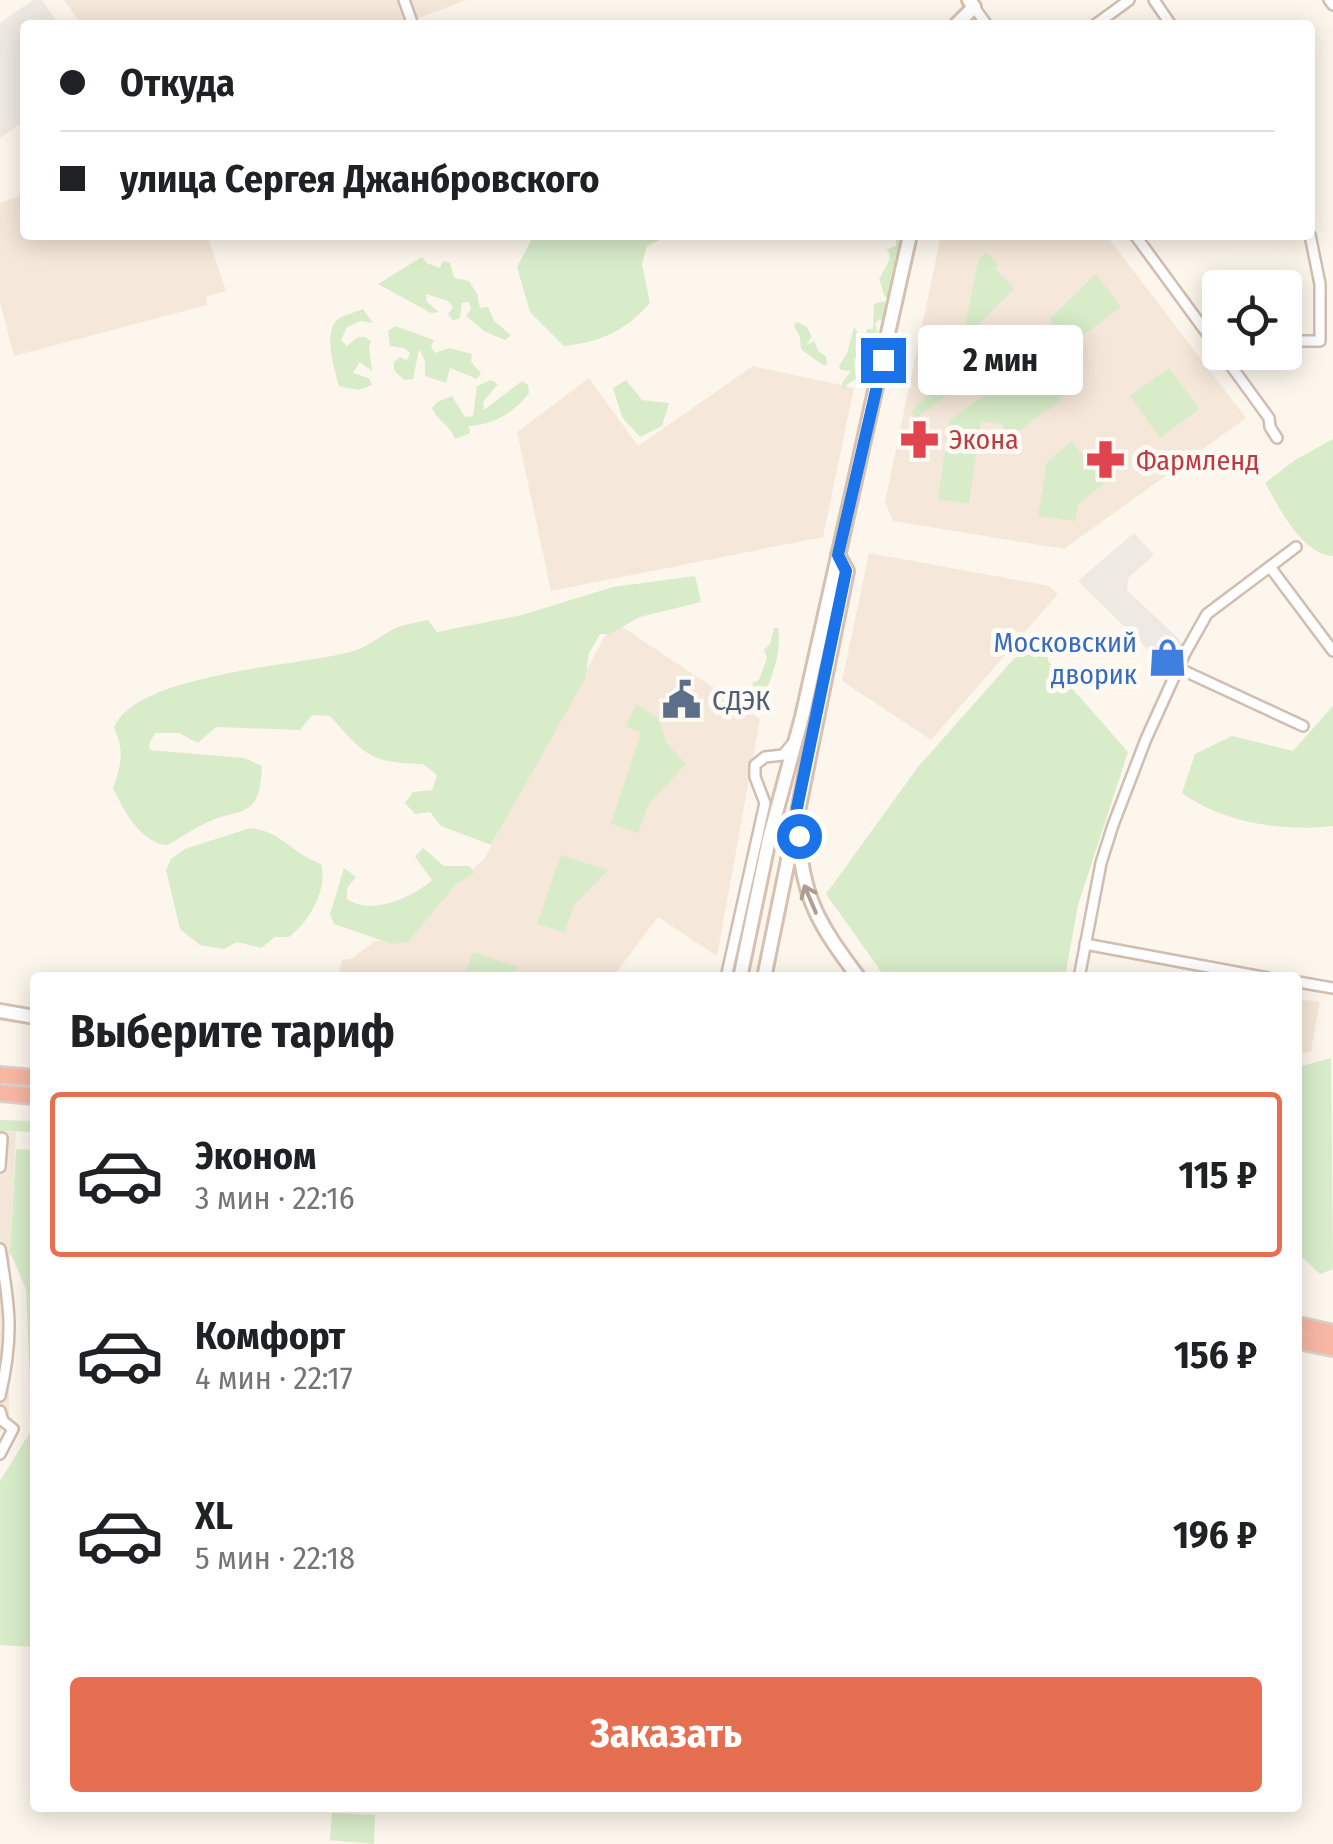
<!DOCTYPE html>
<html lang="ru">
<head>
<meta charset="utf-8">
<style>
  :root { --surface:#fff; --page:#f6f6f6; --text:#202124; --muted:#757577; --line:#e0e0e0; --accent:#e76f51 }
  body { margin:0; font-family:"Fira Sans Condensed",sans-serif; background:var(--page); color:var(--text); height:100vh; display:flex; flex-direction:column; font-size:38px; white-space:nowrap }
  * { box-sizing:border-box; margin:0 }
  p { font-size:32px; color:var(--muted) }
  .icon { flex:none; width:55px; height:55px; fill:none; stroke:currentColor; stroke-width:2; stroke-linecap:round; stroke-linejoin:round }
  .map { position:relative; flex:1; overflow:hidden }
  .side { position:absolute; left:30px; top:972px; width:1272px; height:840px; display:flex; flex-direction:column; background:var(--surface); border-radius:10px; box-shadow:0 5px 25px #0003 }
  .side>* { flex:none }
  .hud { position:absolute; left:20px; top:20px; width:1295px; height:220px; border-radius:10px; box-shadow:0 5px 25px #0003; display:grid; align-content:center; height:220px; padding:0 40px; background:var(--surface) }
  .buttons { position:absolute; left:1202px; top:270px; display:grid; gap:20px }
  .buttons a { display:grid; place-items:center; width:100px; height:100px; border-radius:10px; background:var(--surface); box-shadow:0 5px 25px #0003; font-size:50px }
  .end { position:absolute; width:45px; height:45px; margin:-22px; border:12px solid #1a73e8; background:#fff; box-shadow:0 0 0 5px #fff }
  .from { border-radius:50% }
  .bubble { position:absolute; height:70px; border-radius:10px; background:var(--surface); box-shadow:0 5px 25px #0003; font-size:32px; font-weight:700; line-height:70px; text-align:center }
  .hud b { display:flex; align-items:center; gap:35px; height:95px; font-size:38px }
  .hud b+b { border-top:2px solid var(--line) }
  .hud i { width:25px; height:25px; background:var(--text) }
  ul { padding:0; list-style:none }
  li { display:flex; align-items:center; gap:30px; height:165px; margin:0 20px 15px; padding:0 20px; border:5px solid transparent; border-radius:10px }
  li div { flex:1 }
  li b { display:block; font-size:38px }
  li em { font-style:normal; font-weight:700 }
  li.on { border-color:var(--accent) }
  li>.icon { width:90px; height:90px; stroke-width:1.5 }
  h2 { padding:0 40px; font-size:45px; line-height:120px }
  .button { display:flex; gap:20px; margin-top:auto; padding:20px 40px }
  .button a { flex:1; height:115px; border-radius:10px; background:var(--accent); color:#fff; font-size:40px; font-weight:700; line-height:115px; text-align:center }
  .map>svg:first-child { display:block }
</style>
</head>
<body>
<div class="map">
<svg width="1333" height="1844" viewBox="0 0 1333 1844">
  <rect width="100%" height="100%" fill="#fdf6ec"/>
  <g fill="#f5e8da">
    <polygon points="64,0 466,0 401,25 82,25"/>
    <polygon points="25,194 25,235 207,235 226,291 206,297 207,305 14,356 0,302 0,203"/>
    <polygon points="941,235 1106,235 1246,418 1064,549 893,521 885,502"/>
    <polygon points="753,366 854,388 823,537 551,591 517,432 589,378 638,446"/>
    <polygon points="869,553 1049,586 1058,594 931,740 842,681"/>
    <polygon points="613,621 760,719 717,956 658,917 613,977 337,978 342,960 351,959 375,941 392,941 484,859"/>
    <polygon points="1298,999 1320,1002 1311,1051 1298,1055"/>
    <polygon points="0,1131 16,1132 10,1252 9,1415 0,1433"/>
  </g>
  <g fill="#efe9e4">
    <polygon points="33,0 42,0 59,25 25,25 25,120 0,138 0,23"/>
    <polygon points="1134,533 1154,555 1128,578 1127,590 1185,645 1165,666 1078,581"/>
  </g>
  <g fill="#d8ecc9">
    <path d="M 534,235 L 720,235 L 660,240 L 647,246 L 642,264 L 650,303 C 625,331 601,342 564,346 L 530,312 L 517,267 Z"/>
    <polygon points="890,235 902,235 899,242 899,256 895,257 895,282 889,296 885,297 879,279 890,259 889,252 886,250 896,246 896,239 889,238"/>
    <polygon points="986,253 999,264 995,269 1014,289 962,341 979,258"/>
    <polygon points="422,257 427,263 440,268 443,261 450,263 454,278 469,281 477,294 480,308 488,307 494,321 511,335 505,340 484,331 466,316 471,309 469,302 462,303 460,318 453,321 448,314 453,307 448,301 426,294 427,302 439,312 431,313 378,284"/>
    <polygon points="1096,274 1121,307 1069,346 1050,319"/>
    <polygon points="885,301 885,322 879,319 875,324 880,338 872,352 871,376 865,367 869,360 864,342 867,329 873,329 874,304"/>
    <path d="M 363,309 L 373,323 L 361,321 L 347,327 L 341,340 L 347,346 L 358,337 L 365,337 L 371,341 L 369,348 L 372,371 L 360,362 L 353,373 L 369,378 L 372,385 L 358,390 L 339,386 C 335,370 322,332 338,319 C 344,315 356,312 363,309 Z"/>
    <polygon points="797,322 807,327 812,337 806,345 814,341 819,352 826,356 827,364 824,366 801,349 800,337 794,326"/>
    <polygon points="395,326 434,340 431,347 435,353 449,348 472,354 471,362 481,373 477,379 450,368 446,383 425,376 425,361 419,349 413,379 404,380 394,370 394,362 400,357 407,360 410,353 404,348 390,346 388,331"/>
    <polygon points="1007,326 1062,399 1011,437 1001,424 981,421 969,504 938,499 949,421 983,396 969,377 916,419 911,412 963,360 968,364"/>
    <polygon points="854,327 858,333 855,350 861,344 862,364 854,358 856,379 846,385 844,390 842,383 851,371 841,370 839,366 847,353"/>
    <polygon points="1169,368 1199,409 1160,438 1130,396"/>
    <path d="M 491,380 L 498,384 L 483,402 L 484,410 L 522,381 L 528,385 L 529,393 C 515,412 493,425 469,426 L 470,433 L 455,439 C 448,422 438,422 432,408 L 437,402 L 452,396 L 465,417 L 473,416 L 477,386 Z"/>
    <polygon points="626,380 642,400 669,403 662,426 640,437 622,417 613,388"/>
    <path d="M 1333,439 L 1333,556 C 1301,554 1280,508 1265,483 L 1295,460 Z"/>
    <polygon points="1072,441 1104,484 1079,503 1075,521 1038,516 1047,462"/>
    <path d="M 695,576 L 701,602 L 640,617 L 609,634 L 600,634 L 589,653 L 585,679 L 491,845 L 441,826 L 430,812 L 415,814 L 405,803 L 413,792 L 432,790 L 437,775 L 423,764 C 370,763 365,755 330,716 L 312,715 L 300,730 L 216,727 L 198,743 L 179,733 L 155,733 L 149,744 L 150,750 L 244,758 L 262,766 C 260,824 238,805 202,825 C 190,831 179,839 167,845 C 142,844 123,810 113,788 C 121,765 125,751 114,728 C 134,674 298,666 350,652 C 367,648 382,634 398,627 C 407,624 418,622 428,620 L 437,632 L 522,615 L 613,587 Z"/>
    <path d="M 774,628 L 778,628 C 782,646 774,672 767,688 L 770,696 L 761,704 L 757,704 L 749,696 L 755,690 L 752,683 L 759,680 L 767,658 L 764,650 L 770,644 Z"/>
    <polygon points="1036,634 1047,647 1048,661 1128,752 1078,905 1065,977 885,977 826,894 918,767"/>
    <polygon points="636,704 659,719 667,744 686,764 649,803 638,833 611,824 641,733 626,726"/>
    <path d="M 1333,706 L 1333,826 C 1283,832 1223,823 1182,793 L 1195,754 L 1232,736 L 1293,751 Z"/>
    <path d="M 250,828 C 283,832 291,853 321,864 C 328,890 309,922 289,937 L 275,937 L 261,948 L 237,942 L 224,949 L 200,945 L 180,929 L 166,870 L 171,859 L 185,849 Z"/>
    <path d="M 423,848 L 444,866 L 470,866 L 474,873 L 456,884 L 408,942 L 392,944 L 334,924 L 330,914 L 344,868 L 356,877 L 347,888 L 347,899 C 371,916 412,898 432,880 L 415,857 Z"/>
    <polygon points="561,855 608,870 575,904 564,932 537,924"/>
    <polygon points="473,952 519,967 508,977 464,977"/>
    <polygon points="1331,1058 1333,1269 1320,1274 1298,1253 1298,1067"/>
    <polygon points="0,1120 35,1121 35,1132 0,1131"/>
    <polygon points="16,1149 35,1150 35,1647 0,1645 0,1481 32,1429 26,1289 10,1252"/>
    <polygon points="332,1813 375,1815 374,1844 330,1840"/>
  </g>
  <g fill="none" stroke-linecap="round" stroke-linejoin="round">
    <defs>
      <g id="street">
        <polyline points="404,0 413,25"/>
        <polyline points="1154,0 1171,25"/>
        <polyline points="1329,0 1333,5"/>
        <polyline points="974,7 987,25"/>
        <polyline points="1095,25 1129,0"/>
        <polyline points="1135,235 1220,351"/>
        <polyline points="1285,341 1320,341 1320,284 1310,235"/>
        <polyline points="1221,352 1269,418 1270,427 1277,438"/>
        <polyline points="1270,567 1333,651"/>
        <polyline points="1178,668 1303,726"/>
        <polyline points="1085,944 1268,978"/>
        <polyline points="726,978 765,803 755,777 755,765 765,757 783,755 793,743"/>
        <polyline points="1079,978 1101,863 1113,825 1146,739 1185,653 1207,614 1296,547"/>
        <polyline points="1298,982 1333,988"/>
        <polyline points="0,1167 2,1138"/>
        <path d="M 0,1249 C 10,1308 14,1337 0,1396"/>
        <polyline points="0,1411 3,1421 13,1429 0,1454"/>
      </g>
      <g id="secondary">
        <polyline points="956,25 974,7 969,0"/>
        <path d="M 798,831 C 802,898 819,925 859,978"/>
        <polyline points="740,978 769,839 802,717 910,235"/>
        <polyline points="764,978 847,571 838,555"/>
        <polyline points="0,1011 35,1017"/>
      </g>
      <g id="highway">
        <polyline points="0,1075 35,1078"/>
        <polyline points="0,1093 35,1096"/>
        <polyline points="1298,1325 1333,1333"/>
        <polyline points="1298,1341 1333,1348"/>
      </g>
    </defs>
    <use href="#street" stroke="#d1beb0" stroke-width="14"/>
    <use href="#secondary" stroke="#d6c0b0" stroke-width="18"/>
    <use href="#highway" stroke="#dad1cd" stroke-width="20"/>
    <use href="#street" stroke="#fff" stroke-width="9"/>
    <use href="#secondary" stroke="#fff" stroke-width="12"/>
    <use href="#highway" stroke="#f7b7a3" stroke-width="15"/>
  </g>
  <defs><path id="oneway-shaft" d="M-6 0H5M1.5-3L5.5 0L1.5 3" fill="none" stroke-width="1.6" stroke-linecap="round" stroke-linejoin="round" transform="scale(2.5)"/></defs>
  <use stroke="#af9d94" href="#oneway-shaft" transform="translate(810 899) rotate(-113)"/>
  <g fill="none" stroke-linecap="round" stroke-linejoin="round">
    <polyline stroke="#1a73e8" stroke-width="12" points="799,836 797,808 846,571 838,555 883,360"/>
  </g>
  <defs>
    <symbol id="pharmacy-bare" viewBox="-9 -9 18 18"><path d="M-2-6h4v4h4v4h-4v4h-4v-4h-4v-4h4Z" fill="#e0444e" stroke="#fffaf3" stroke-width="2.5" paint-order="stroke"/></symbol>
    <symbol id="shop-bare" viewBox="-9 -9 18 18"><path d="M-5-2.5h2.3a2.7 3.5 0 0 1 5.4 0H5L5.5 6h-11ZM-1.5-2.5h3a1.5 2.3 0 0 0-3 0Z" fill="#3f7fe0" stroke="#fffaf3" stroke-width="2.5" paint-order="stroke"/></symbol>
    <symbol id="civic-bare" viewBox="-9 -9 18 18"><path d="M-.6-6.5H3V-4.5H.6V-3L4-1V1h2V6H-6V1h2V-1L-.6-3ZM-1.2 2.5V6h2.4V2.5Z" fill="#5c6f8a" stroke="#fffaf3" stroke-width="2.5" paint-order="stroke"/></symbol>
  </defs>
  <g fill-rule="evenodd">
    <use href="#pharmacy-bare" x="892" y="412" width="55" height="55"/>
    <use href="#pharmacy-bare" x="1078" y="432" width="55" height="55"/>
    <use href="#shop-bare" x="1140" y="630" width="55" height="55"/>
    <use href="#civic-bare" x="654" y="672" width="55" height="55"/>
  </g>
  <g text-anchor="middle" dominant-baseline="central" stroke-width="10" stroke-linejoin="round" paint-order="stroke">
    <g font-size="28" fill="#be3a42" stroke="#fffaf3" text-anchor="start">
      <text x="949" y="439">Экона</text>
      <text x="1136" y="460">Фармленд</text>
    </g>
    <g font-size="28" fill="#366cbe" stroke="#fffaf3" text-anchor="end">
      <text x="1137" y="642">Московский<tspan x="1137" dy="32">дворик</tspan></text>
    </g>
    <g font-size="28" fill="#4e5e75" stroke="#fffaf3" text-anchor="start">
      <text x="712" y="700">СДЭК</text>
    </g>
  </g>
</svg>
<div class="buttons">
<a><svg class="icon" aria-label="locate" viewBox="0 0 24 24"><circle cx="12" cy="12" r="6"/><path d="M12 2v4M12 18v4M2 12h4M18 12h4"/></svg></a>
</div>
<i class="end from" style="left:799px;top:836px"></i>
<i class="end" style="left:883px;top:360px"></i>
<div class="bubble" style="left:918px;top:325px;width:165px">2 мин</div>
<div class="hud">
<b><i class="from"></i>Откуда</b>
<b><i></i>улица Сергея Джанбровского</b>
</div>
<section class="side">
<h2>Выберите тариф</h2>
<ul>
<li class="on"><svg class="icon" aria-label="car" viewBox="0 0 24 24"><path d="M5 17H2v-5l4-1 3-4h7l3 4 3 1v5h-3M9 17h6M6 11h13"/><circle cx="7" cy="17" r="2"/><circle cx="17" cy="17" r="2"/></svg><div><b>Эконом</b><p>3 мин · 22:16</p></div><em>115 ₽</em></li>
<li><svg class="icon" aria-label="car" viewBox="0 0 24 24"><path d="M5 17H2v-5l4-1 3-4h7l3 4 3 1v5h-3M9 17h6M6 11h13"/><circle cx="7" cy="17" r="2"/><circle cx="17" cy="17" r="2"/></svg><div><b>Комфорт</b><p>4 мин · 22:17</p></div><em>156 ₽</em></li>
<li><svg class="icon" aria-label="car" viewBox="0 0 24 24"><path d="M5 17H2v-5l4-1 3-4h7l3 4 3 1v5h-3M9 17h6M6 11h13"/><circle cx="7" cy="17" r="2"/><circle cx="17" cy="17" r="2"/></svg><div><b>XL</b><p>5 мин · 22:18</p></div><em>196 ₽</em></li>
</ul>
<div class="button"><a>Заказать</a></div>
</section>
</div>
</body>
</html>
